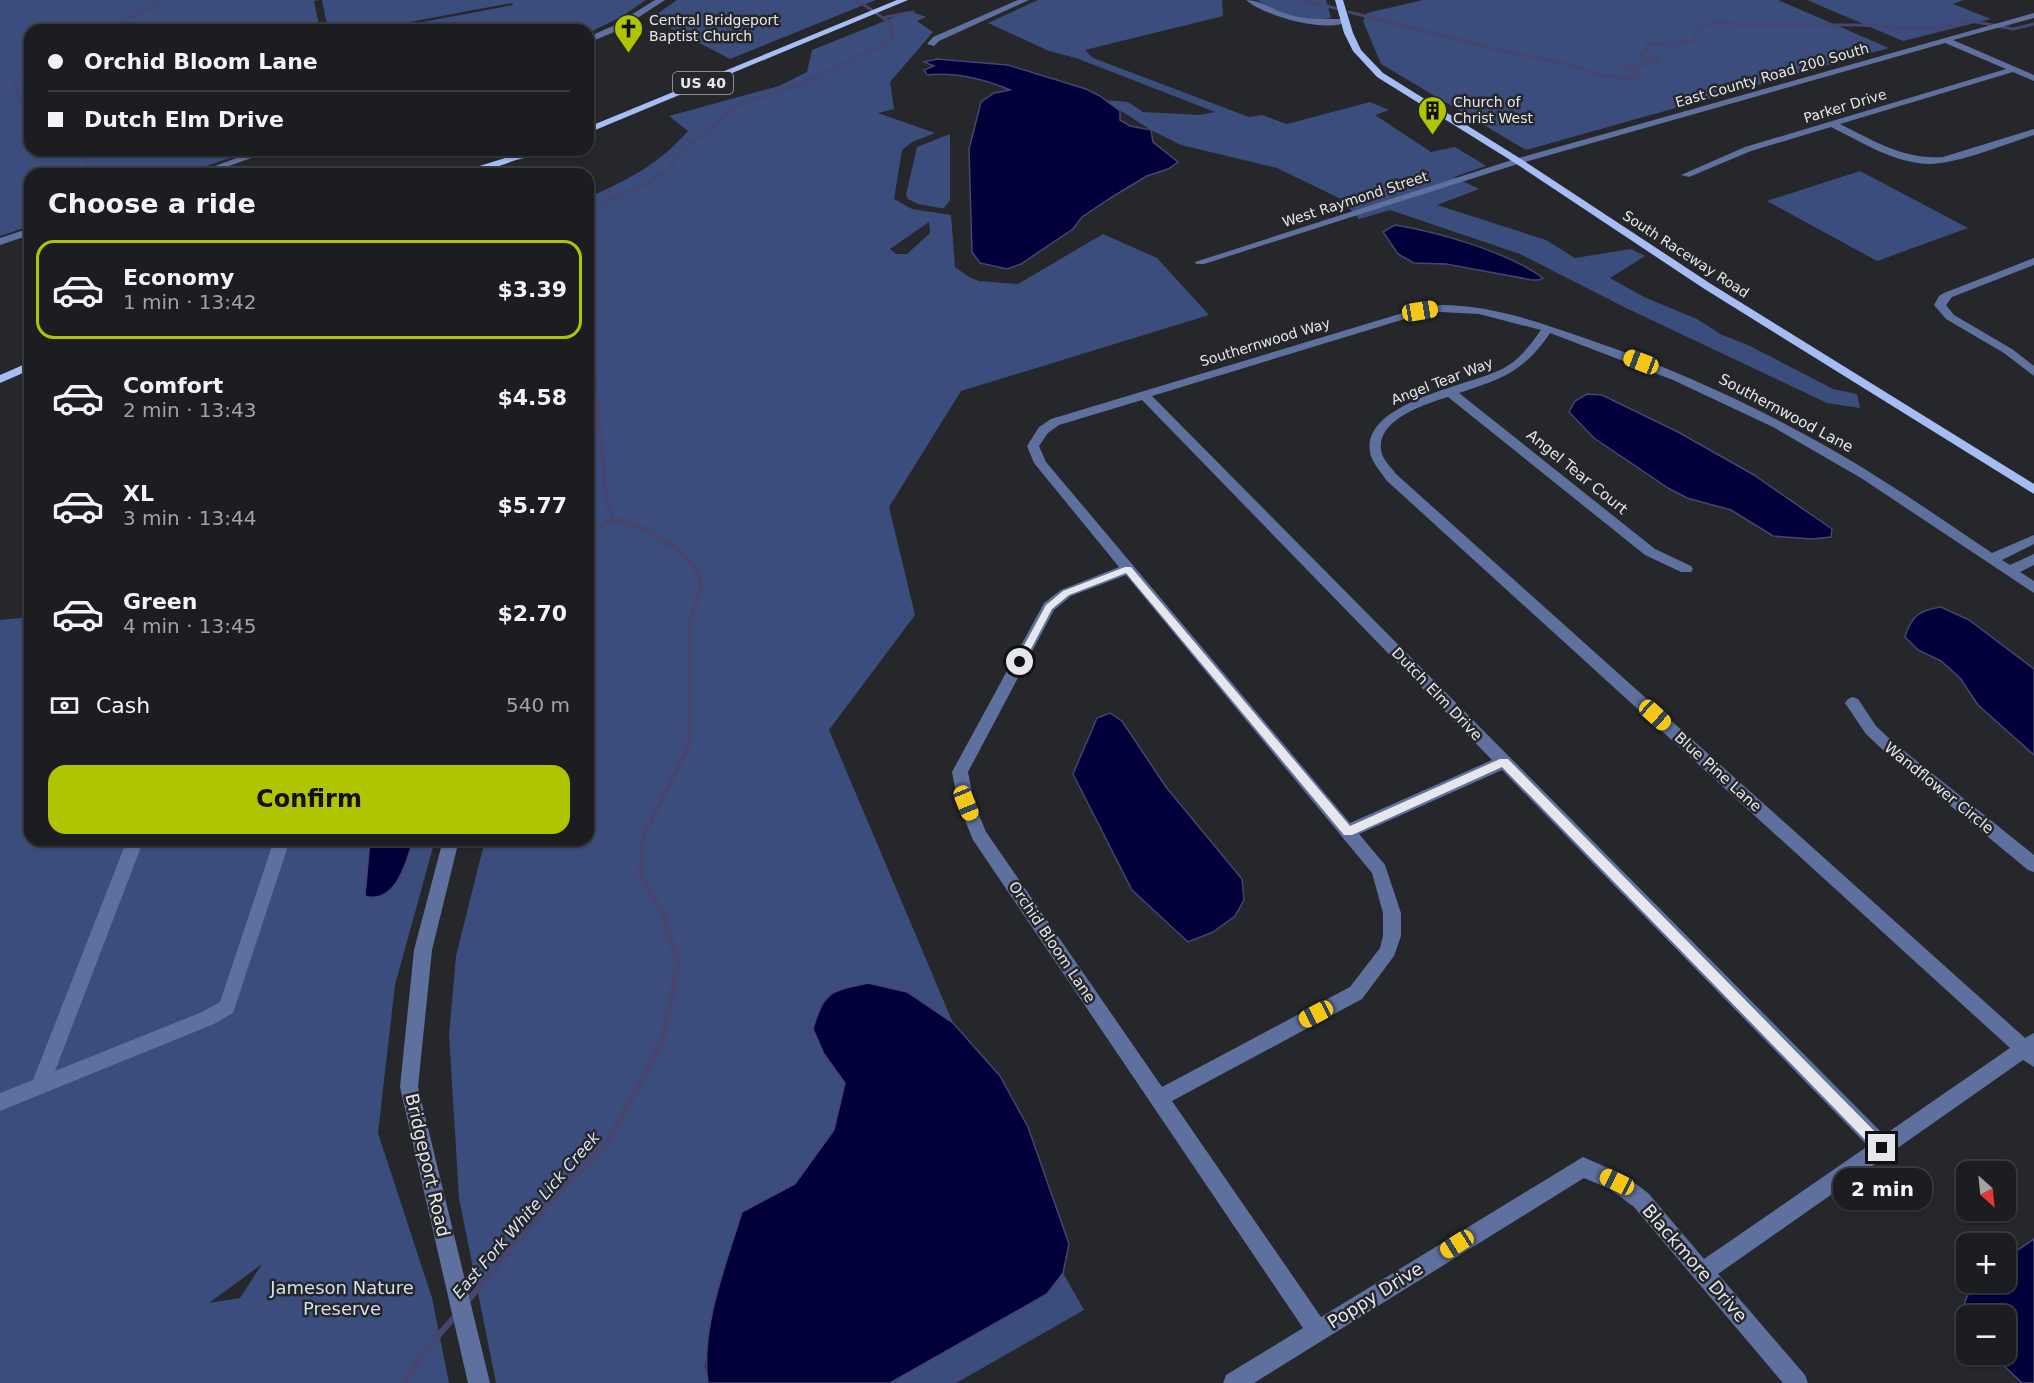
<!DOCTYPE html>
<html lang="en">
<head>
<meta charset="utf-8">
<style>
  :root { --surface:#1c1d20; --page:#252629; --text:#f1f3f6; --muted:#a0a2a5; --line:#3a3b3e; --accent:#b0c502 }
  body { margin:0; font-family:"DejaVu Sans",sans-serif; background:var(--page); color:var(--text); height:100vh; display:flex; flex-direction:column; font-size:22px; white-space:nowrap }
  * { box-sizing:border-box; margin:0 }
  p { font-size:20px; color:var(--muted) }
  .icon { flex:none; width:33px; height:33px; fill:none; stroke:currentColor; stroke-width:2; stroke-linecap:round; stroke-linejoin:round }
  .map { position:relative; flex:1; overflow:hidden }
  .panel { position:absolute; left:24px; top:168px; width:570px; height:678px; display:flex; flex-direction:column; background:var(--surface); border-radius:18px; box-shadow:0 2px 4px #0004,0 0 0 2px var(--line) }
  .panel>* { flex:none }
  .guide { position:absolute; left:24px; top:24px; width:570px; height:132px; border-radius:18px; box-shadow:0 2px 4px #0004,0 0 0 2px var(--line); display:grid; align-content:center; height:132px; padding:0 24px; background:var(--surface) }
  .needle { width:39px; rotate:153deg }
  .fabs { position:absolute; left:1956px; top:1161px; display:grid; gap:12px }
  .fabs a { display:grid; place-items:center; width:60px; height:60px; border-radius:12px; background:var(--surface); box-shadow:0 2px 4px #0004,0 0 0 2px var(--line); font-size:30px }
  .end { position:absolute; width:27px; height:27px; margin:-14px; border:8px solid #e5e7ea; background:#111; box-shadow:0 0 0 3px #111 }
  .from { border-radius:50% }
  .bubble { position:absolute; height:42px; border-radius:18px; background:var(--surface); box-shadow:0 2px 4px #0004,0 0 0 2px var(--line); font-size:20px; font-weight:700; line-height:42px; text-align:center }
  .car { position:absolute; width:18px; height:36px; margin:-18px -9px; border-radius:8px; box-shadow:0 0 4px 2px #0007; background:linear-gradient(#f5c518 24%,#345 0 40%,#f5c518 0 76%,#345 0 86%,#f5c518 0) }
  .guide b { display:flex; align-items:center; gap:21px; height:57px; font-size:22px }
  .guide b+b { border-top:2px solid var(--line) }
  .guide i { width:15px; height:15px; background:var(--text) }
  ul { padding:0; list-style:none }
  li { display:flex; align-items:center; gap:18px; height:99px; margin:0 12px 9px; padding:0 12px; border:3px solid transparent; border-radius:18px }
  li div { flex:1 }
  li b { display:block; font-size:22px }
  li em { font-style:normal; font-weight:700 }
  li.selected { border-color:var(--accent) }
  li>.icon { width:54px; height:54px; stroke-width:1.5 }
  h2 { padding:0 24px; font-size:27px; line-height:72px }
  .pay { display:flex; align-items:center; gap:15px; height:66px; padding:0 24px; font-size:22px }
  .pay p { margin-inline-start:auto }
  .primary-button { display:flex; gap:12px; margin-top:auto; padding:12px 24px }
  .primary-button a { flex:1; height:69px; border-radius:18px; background:var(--accent); color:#111; font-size:24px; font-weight:700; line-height:69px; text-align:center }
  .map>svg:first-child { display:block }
</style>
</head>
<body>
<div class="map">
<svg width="2034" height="1383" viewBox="0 0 2034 1383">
  <rect width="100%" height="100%" fill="#25272b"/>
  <g fill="#3b4d7d" fill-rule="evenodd">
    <polygon points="0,0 318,0 314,1 320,30 30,30 30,150 253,150 183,174 30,174 30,226 0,236"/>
    <polygon points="322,0 646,0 621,17 588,33 588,30 380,30 503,7 513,5 512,3 367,30 328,30"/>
    <polygon points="677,0 876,0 730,59 651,18"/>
    <polygon points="1038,0 1222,0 1223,16 1085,50 1093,58 1249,117 1262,115 1287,124 1370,102 1389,110 1375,115 1431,152 1455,147 1486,166 1454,177 1479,189 1437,205 1546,240 1575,258 1631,249 1645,256 1610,278 1644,297 1697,319 1722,335 1748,345 1833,389 1857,394 1860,408 1827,403 1626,308 1520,254 1390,210 1359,219 1341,199 1277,168 1181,145 1151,130 1104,100 1128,102 1143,112 1200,115 1215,112 1076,58 1049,51 988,23"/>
    <path d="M 1257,0 L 1326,0 L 1331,18 C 1305,23 1278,14 1257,0 Z"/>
    <polygon points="1423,0 1778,0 1889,48 1526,150 1381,64 1363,21 1367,13"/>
    <polygon points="1807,0 1964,0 1953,4 1991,19 1903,41"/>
    <path d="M 910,11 L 926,17 L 917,21 L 933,32 L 890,82 L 894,109 L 878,113 L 935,133 L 912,142 L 902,150 L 894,199 L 912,209 L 951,215 L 955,267 L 969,277 L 979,281 L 1018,284 L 1103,234 L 1157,258 L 1209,315 L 961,391 L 889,507 L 915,615 L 829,730 L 953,1023 L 907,992 L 845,1083 L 834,1130 L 795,1184 L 742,1213 L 705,1365 L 708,1383 L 496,1383 L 459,1198 L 449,1035 L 456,956 L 485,840 L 588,840 L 588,198 C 630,178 657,166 688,131 L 669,116 L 779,86 L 807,72 L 812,50 ZM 929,222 L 930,233 L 907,254 L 896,254 L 890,249 Z"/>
    <polygon points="950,134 950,200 944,208 940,208 918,204 908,199 906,195 917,147"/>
    <polygon points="1860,171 1968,228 1877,261 1767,201"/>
    <path d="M 30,617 L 30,840 L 435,840 L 395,985 L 378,1133 L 432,1298 L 449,1383 L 0,1383 L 0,620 ZM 262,1264 L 240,1298 L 209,1303 Z"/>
    <polygon points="1063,1273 1084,1310 956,1383 873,1383"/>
  </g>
  <g fill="#02003a" stroke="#46456f" stroke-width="1.5">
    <path d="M 937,59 L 1008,65 L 1086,89 L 1100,96 L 1120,111 L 1120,120 L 1130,126 L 1151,130 L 1153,142 L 1178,162 L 1168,169 L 1147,176 L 1112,197 L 1082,217 L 1073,229 L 1021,264 L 1007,269 L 980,263 L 972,252 L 969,149 L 981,102 L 994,93 L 1010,90 C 984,79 956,72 927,75 L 924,70 L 934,66 L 924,62 Z"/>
    <path d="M 1395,225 C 1438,232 1508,252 1543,278 L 1539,280 L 1532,280 L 1446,264 L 1414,263 L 1398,254 L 1383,232 Z"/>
    <polygon points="1587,394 1602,395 1678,432 1754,475 1832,529 1831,537 1812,539 1773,536 1731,510 1687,498 1668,488 1594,438 1569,412 1575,401"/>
    <path d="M 1941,607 L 1969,620 L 2034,669 L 2034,755 L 1978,705 L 1960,678 L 1941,661 L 1918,650 L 1905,637 C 1911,616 1920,610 1941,607 Z"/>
    <polygon points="1110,713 1122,721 1166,787 1242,879 1244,900 1235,916 1213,932 1188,942 1132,890 1073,774 1097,718"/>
    <path d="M 370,840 L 413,840 C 407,862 395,905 365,896 Z"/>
    <path d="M 868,983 L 907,992 L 953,1023 L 1000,1076 L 1028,1127 L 1069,1244 L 1063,1273 L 1047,1294 L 890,1383 L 708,1383 C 700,1329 726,1264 742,1212 L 795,1184 L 834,1130 L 845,1083 L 824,1054 L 813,1029 C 824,991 831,991 868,983 Z"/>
    <polygon points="2034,1239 2034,1383 2022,1383 1993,1355 2006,1354 2006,1316 1966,1316 1966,1328 1962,1323 1965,1301 1974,1283 2006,1282 2006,1258"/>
  </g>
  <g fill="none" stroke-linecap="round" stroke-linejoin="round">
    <g stroke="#46456f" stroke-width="3">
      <polyline points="1301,0 1339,9"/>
      <polyline points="1349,12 1491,48 1579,67 1596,75 1637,79 1641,74 1624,67 1659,63 1659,61 1639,56 1649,50 1646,44 1691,42 1701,28 1716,21 1739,25 1858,25 1936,29 1971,21 2013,29 2034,24"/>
      <polyline points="886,17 913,12"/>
      <polyline points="107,30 164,0"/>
      <polyline points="30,71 15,83 18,98 30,114"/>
      <polyline points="74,150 88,163 86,174"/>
      <polyline points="588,215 605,201 640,187 667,170 681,152 739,104 799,85 889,42 893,35 889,22 857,0"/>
    </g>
    <g stroke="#46456f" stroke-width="4">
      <polyline points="588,339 594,366 607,506 615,519 623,521"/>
      <polyline points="610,521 615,519"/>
    </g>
    <g stroke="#46456f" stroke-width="4.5">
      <polyline points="618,520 644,528 679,551 696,570 702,586 690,621 689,746 643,836 640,874 654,899"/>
      <polyline points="588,533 613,520"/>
    </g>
    <g stroke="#46456f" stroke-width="6">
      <polyline points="466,1303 550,1202 607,1143 662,1042 678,965 664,915 653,897"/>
      <polyline points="404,1383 423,1353 457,1314"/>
    </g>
    <g fill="#5e709e" fill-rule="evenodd">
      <polygon points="655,0 665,0 619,30 588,43 588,37 613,26"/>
      <polygon points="1018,0 1029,0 939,41 934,46 927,44 933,37"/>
      <path d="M 1246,0 C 1261,0 1273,10 1287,14 C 1305,20 1326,19 1345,19 L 1349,21 C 1328,34 1264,16 1246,0 Z"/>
      <path d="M 2034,13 L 2034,18 L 1953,40 L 2034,75 L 2034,81 L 2013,72 L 1840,124 C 1874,141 1904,160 1943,157 L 2034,129 L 2034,135 C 2005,144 1960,163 1931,164 C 1895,164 1862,142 1831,127 L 1751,151 L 1689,177 L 1681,175 L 1745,147 L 2006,69 L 1945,43 L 1521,163 L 1204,264 L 1196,264 L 1195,262 L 1515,159 Z"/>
      <polygon points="259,150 273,150 207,174 193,174"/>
      <polygon points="499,150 511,150 525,158 517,160"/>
      <polygon points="30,228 30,235 0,245 0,238"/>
      <polygon points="2034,258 2034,265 1952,297 1946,305 1954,315 2012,349 2034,366 2034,376 2004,353 1946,319 1934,305 1939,296 1944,293"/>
      <path d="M 1440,305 C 1493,305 1541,323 1590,340 C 1678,370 1763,409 1843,456 C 1894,486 1943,520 1992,553 L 2034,535 L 2034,544 L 2002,560 L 2010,565 L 2034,554 L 2034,565 L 2020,572 L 2034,581 L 2034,593 L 1861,478 L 1773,427 L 1673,380 L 1550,333 C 1524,372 1501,379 1459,393 L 1655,549 L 1691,566 L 1693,569 L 1691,572 L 1681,572 L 1645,555 L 1448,397 C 1425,404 1372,421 1382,454 C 1384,461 1392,468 1396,474 L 2025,1038 L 2034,1033 L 2034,1067 L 2023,1060 L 1718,1274 L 1805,1375 L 1808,1383 L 1783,1383 L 1634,1207 L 1610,1189 L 1584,1178 L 1254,1383 L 1223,1383 L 1226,1375 L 1303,1328 L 973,840 L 958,803 L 952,772 L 1044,603 L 1061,590 L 1119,567 L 1034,463 L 1027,446 L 1039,427 L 1051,419 L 1416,309 ZM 1440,312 L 1479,314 L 1541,330 C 1530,345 1519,361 1502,369 C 1469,386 1362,402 1370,452 C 1371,461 1381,472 1386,480 L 2010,1048 L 1884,1135 L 1152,396 L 1421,314 ZM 1142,400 L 1492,760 L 1350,823 L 1046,462 L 1039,446 L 1048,433 L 1059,425 ZM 1126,575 L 1372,873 L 1383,913 L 1383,936 L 1380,948 L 1350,987 L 1162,1087 L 986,832 L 974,803 L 968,772 L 1054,610 L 1071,596 ZM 1502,770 L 1868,1146 L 1704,1259 L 1648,1193 L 1624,1175 L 1583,1157 L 1321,1317 L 1172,1101 L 1362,999 L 1394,956 L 1401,936 L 1401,913 L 1385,865 L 1359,834 Z"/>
      <polygon points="1853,697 1858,699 1876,726 1893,742 2034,855 2034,872 2028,870 1883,750 1866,734 1845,703 1848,699"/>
      <polygon points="127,840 157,840 155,845 141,847 55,1071 202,1012 220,1002 274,840 290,840 233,1013 214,1024 0,1111 0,1093 33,1080"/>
      <polygon points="443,840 459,840 432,950 418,1087 490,1383 468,1383 400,1087 414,950"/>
    </g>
    <g fill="#a5bcf5" fill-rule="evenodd">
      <polygon points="897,0 908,0 588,133 588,127"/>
      <polygon points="1335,0 1343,0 1353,33 1361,50 1383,73 1521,159 1711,284 2034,484 2034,494 1703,288 1515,163 1377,77 1353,51 1344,33"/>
      <polygon points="531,150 545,150 476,174 462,174 473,168"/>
      <polygon points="30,362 30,370 0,383 0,375"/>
    </g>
  </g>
  <polygon fill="#e5e7ea" points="1125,567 1131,567 1350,826 1500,759 1508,759 1886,1143 1888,1148 1886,1152 1882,1154 1877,1152 1502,767 1352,835 1344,835 1126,573 1069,595 1052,609 1023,664 1016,664 1015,662 1046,605 1063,591"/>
  <defs>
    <symbol id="church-pin" viewBox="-11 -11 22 30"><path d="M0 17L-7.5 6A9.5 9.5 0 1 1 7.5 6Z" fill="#b0c502" stroke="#25272b"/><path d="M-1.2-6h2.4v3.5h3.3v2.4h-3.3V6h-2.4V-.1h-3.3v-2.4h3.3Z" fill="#111"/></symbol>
    <symbol id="building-pin" viewBox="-11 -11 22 30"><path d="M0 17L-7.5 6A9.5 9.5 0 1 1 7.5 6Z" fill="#b0c502" stroke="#25272b"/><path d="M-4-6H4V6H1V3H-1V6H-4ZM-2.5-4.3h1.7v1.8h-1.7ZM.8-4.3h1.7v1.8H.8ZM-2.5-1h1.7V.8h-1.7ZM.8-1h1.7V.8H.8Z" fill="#111"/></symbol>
  </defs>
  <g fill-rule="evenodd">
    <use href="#church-pin" x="612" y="12" width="33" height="45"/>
    <use href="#building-pin" x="1416" y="94" width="33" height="45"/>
  </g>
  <g text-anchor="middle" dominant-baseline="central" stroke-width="5" stroke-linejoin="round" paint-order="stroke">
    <g font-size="14" fill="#e5e7ea" stroke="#25272b" text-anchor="start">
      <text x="649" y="20">Central Bridgeport<tspan x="649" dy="16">Baptist Church</tspan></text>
      <text x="1453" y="102">Church of<tspan x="1453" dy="16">Christ West</tspan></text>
    </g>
    <g font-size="14" fill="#e5e7ea" stroke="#25272b">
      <text transform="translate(1772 75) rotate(-16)">East County Road 200 South</text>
      <text transform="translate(1845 106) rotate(-17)">Parker Drive</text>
      <text transform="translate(1355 199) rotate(-18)">West Raymond Street</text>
      <text transform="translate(1686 254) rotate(33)">South Raceway Road</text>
      <text transform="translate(1265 342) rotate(-17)">Southernwood Way</text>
      <text transform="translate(1442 381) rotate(-21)">Angel Tear Way</text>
    </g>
    <rect fill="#25272b" stroke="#abadb1" stroke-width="1.5" x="673" y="72" width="60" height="22" rx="4.5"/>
    <g font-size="14" font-weight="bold" fill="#e5e7ea">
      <text x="703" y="83">US 40</text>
    </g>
    <g font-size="15" fill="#e5e7ea" stroke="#25272b">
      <text transform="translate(1786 413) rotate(28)">Southernwood Lane</text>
      <text transform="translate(1577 472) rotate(39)">Angel Tear Court</text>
      <text transform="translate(1437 694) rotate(46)">Dutch Elm Drive</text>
      <text transform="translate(1718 772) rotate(42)">Blue Pine Lane</text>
      <text transform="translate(1939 788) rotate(39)">Wandflower Circle</text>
      <text transform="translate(1052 942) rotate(56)">Orchid Bloom Lane</text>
    </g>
    <g font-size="16" font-style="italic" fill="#dbe3f6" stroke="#25272b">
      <text transform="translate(526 1215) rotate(-49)">East Fork White Lick Creek</text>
    </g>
    <g font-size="18" fill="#e5e7ea" stroke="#25272b">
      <text transform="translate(428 1165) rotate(77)">Bridgeport Road</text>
      <text transform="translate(1695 1263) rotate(49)">Blackmore Drive</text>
      <text transform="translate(1375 1295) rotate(-32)">Poppy Drive</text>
    </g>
    <g font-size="18" fill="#d6def1" stroke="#25272b">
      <text x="342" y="1287">Jameson Nature<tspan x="342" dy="21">Preserve</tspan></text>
    </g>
  </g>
</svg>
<div class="fabs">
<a><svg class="needle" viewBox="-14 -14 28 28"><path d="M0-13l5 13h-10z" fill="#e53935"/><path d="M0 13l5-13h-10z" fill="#a0a2a5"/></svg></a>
<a>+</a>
<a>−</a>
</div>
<i class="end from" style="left:1020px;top:662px"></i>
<i class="end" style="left:1882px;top:1148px"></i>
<div class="bubble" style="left:1833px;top:1168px;width:99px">2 min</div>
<i class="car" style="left:1420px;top:311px;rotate:81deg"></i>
<i class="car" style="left:1641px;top:362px;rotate:291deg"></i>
<i class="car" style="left:1655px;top:715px;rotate:132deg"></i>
<i class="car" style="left:966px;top:803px;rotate:158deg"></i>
<i class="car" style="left:1316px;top:1014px;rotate:242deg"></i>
<i class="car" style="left:1617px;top:1182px;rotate:296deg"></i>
<i class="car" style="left:1457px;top:1244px;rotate:238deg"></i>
<div class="guide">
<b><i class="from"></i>Orchid Bloom Lane</b>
<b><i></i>Dutch Elm Drive</b>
</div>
<section class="panel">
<h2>Choose a ride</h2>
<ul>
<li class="selected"><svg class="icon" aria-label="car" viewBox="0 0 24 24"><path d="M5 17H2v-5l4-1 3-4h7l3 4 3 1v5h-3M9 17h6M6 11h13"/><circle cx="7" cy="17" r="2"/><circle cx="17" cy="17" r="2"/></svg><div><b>Economy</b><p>1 min · 13:42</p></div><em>$3.39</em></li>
<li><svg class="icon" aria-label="car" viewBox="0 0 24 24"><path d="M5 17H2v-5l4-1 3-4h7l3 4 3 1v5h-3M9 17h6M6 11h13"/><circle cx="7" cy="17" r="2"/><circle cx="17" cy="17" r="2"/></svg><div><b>Comfort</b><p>2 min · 13:43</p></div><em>$4.58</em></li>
<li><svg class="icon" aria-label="car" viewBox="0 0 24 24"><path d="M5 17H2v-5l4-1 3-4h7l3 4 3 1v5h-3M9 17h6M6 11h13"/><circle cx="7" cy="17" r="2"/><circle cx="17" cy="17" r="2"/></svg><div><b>XL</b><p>3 min · 13:44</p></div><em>$5.77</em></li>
<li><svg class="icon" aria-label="car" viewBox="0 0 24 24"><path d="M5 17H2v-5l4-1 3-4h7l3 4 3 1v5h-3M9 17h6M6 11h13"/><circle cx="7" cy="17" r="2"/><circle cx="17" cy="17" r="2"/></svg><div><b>Green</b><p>4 min · 13:45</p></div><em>$2.70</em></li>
</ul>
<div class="pay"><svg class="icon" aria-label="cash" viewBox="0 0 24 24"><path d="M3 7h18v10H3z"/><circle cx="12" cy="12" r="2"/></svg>Cash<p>540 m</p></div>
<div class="primary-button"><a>Confirm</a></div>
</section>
</div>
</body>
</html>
